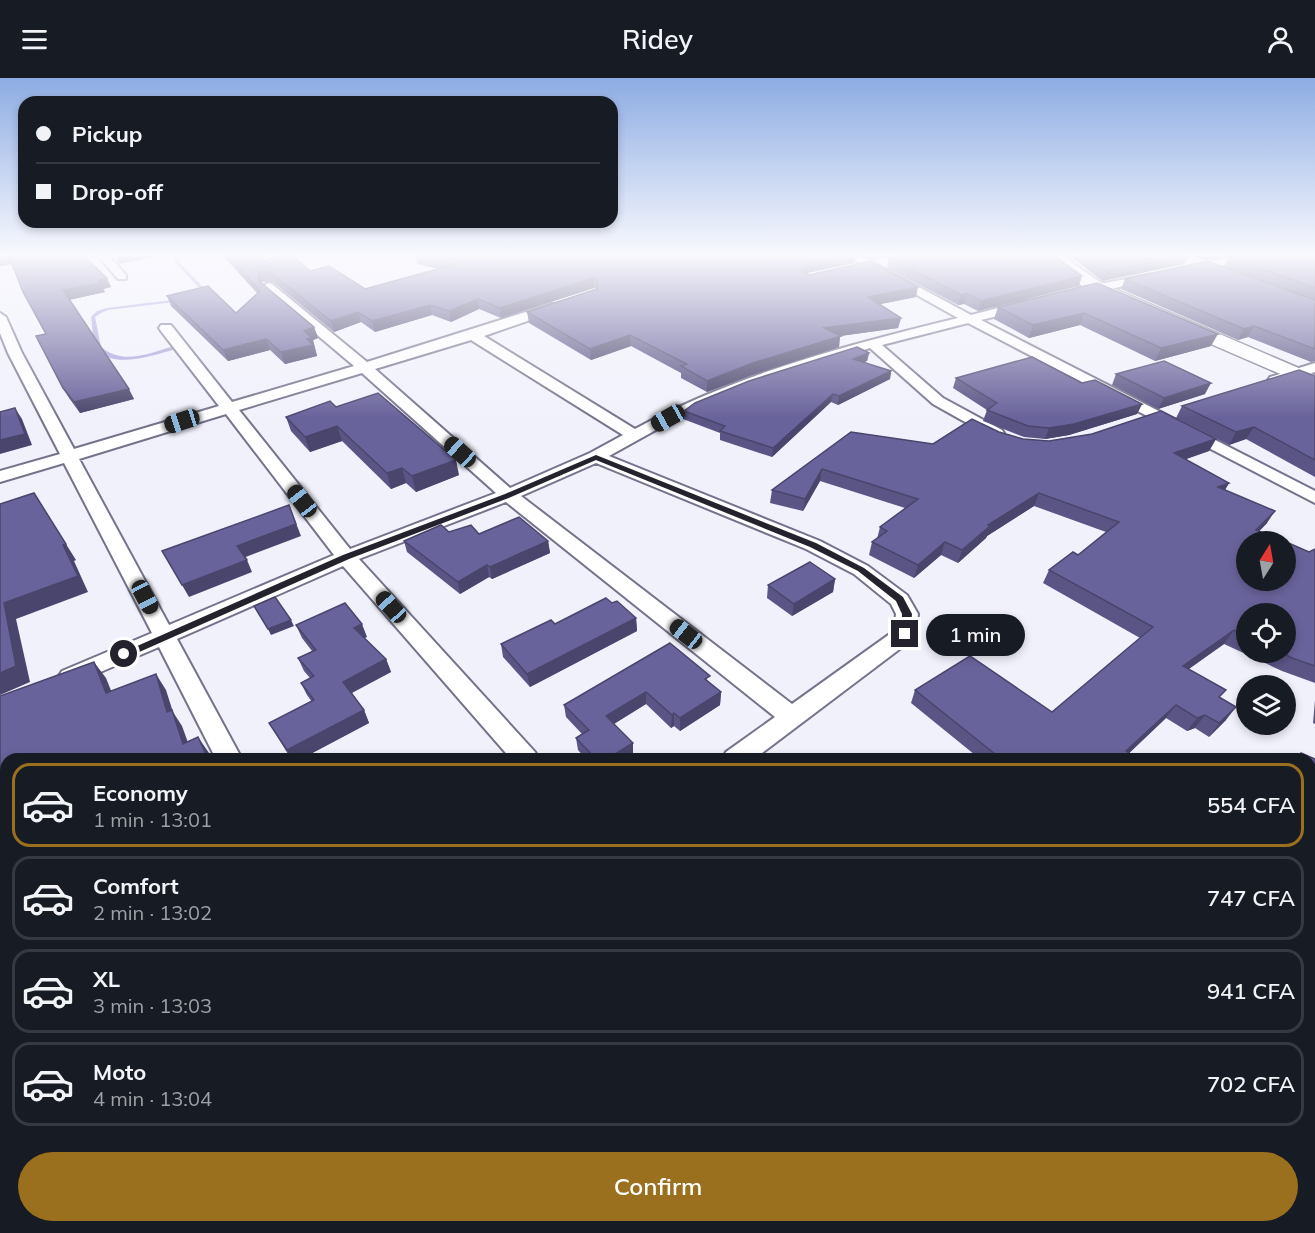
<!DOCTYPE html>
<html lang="en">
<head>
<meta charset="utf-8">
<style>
  :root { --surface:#171b24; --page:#242831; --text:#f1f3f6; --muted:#9ea1a6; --line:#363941; --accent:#9a6f1d }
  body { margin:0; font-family:Mulish,sans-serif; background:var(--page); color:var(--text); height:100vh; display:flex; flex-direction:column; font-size:22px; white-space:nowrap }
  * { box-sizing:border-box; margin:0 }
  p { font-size:20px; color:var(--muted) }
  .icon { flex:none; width:33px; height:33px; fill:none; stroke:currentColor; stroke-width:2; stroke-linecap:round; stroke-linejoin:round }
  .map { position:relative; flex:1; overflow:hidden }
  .sheet { position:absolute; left:0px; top:675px; width:1316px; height:480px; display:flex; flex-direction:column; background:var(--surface); border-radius:18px 18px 0 0; box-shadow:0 3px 9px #0003 }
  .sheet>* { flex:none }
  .hud { position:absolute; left:18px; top:18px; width:600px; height:132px; border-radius:18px; box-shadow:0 3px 9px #0003; display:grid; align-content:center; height:132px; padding:0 18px; background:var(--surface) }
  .needle { width:39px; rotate:11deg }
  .controls { position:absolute; left:1236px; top:453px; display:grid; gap:12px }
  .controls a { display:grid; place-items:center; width:60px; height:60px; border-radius:50%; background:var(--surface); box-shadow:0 3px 9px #0003; font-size:30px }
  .end { position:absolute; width:27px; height:27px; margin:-14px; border:8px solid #24232d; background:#fff; box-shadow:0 0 0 3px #fff }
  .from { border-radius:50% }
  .bubble { position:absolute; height:42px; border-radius:21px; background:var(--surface); box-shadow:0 3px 9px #0003; font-size:20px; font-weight:600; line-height:42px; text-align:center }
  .car { position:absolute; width:18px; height:36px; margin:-18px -9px; border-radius:8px; box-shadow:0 0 4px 2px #0007; background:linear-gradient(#222 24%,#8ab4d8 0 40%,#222 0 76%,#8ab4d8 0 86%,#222 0) }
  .hud b { display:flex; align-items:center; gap:21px; height:57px; font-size:22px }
  .hud b+b { border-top:2px solid var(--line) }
  .hud i { width:15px; height:15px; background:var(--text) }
  ul { padding:10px 0 0; list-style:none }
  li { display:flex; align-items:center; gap:18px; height:84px; margin:0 12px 9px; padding:0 6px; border:3px solid var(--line); border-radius:18px }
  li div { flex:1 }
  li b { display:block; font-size:22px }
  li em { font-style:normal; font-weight:600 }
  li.selected { border-color:var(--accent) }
  li>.icon { width:54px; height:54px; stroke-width:1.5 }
  .action { display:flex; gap:12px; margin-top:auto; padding:12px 18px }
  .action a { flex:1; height:69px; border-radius:36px; background:var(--accent); color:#fff; font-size:24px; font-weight:600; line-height:69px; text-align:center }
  header { display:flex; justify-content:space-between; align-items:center; height:78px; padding:0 18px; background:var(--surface); font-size:27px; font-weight:600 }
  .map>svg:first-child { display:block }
</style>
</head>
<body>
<header><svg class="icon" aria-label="menu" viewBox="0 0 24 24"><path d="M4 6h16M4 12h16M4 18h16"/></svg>Ridey<svg class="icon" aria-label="person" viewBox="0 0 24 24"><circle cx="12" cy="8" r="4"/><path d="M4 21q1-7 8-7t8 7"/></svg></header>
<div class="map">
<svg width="1315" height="1155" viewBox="0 0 1315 1155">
  <rect width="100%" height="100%" fill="#f1f1fc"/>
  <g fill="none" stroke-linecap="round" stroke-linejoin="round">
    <g fill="#a49fdc" fill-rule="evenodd">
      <polygon points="176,178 180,178 177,182 206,212 206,217 202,217 202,213 174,183"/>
      <path d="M 180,221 L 182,222 L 182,223 L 108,232 L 101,235 L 95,239 L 101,269 C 123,287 147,276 171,269 L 174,271 L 173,272 C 154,277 112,292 97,271 C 93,265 92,246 91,239 L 97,233 L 107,230 Z"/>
    </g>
    <defs>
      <g id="minor">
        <polygon points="98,178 109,178 126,197 126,201 118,201"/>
        <path d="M 847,178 L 861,178 L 971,237 L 1026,223 L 1030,224 L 1032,227 L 1030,230 L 981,242 L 1315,413 L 1315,425 L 968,245 L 882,267 L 943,320 L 1002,352 L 1004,355 L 1002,358 L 990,358 L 933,326 L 870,270 L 748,309 L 690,333 L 609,378 L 820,463 L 868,488 L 907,517 L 910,522 L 918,536 L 916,556 L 913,561 L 754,681 L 722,681 L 726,674 L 775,639 L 506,424 L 359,481 L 535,674 L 539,681 L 511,681 L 343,488 L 177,561 L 242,681 L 216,681 L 159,569 L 70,607 L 62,605 L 58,599 L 62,593 L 152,555 L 64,385 L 0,404 L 0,393 L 60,376 L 8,275 L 0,255 L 0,235 L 6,239 L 22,275 L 74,371 L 219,328 L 161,253 L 159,250 L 161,247 L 171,247 L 232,324 L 354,288 L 264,212 L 262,209 L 268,205 L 272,206 L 367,284 L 551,226 L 559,226 L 561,229 L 559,232 L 484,258 L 635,351 C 736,296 847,267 958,240 ZM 471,262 L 623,357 L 590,375 L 510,410 L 375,291 ZM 362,295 L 496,415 L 350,471 L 239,332 ZM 226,336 L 334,477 L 169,547 L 79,381 ZM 596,385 L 806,471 L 854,496 L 891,526 L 896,536 L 894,553 L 792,626 L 521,418 Z"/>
        <polygon points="1236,178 1256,178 1254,180 1187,195 1181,192 1183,190"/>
        <polygon points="1152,196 1156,197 1156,201 1078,218 1072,214 1078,210"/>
        <polygon points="1315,285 1315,294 1275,306 1268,302 1270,299"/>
        <polygon points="0,1132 6,1134 6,1149 19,1149 21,1155 0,1155"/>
        <polygon points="448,1149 487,1149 490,1155 450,1155"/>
      </g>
      <polygon id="secondary" points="1049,178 1066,178 1074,186 1103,206 1315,297 1315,311 1091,214 1062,194"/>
    </defs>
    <use href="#minor" stroke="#75738b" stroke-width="4"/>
    <use href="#secondary" stroke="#75738b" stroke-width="3"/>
    <use href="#minor" fill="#fff" fill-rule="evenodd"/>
    <use href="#secondary" fill="#fff" fill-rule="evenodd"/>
  </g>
  <g fill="#5a5585" fill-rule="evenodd">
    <polygon points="0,178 84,178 111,209 103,211 105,214 69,222 134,321 80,335 69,320 63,310 46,256 12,186 0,188"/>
    <polygon points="223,178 261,178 264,183 310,193 365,211 438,191 417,186 416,180 409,178 855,178 854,185 806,195 809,197 916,219 880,226 901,240 898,250 840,258 839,269 752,297 707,314 681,300 681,295 631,268 591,282 529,245 527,234 597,211 594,210 501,240 479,231 451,244 432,237 375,254 361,244 334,254 273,204 262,204 262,206 314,249 318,260 313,262 317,278 285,286 270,272 228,283 171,228 167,218 236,235 257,215"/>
    <polygon points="865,178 891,178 872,182"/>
    <polygon points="1070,178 1188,178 1184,186 1102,203"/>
    <polygon points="1193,178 1224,178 1204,182"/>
    <polygon points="1315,178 1315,283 1311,284 1248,259 1238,262 1121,211 1125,201 1262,203 1224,189 1229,179"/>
    <polygon points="889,180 1079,208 978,233 964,226 958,227 887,190"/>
    <polygon points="1097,205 1211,268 1155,283 1080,247 1029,260 994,241 998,229"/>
    <polygon points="869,275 867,283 863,284 891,293 890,301 838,327 831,324 772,379 720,362 720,355 683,341 684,333"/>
    <polygon points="1116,296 1205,316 1158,331 1112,307"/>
    <polygon points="1315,298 1315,399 1246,361 1229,367 1176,340 1182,328"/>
    <polygon points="956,300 1082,305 1142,326 1137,336 1069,357 1045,361 1024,359 983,343 987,332 953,310"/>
    <polygon points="336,329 459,397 416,414 406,405 391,411 342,363 310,374 291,353 286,339"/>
    <path d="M 851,354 L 933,366 L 999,354 L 1023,361 L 1049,363 L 1216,361 L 1209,373 L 1185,381 L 1229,405 L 1225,412 L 1267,445 L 1259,453 L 1309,474 L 1315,471 L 1315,605 L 1282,593 L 1224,566 L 1189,591 L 1220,620 L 1226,642 L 1209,659 L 1195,650 L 1187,653 L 1166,640 L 1129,675 L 1137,681 L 980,681 L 911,625 L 915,612 L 1052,634 L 1140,560 L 1043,505 L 1049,492 L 1078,477 L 1106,454 L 1034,428 L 987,458 L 986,460 L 958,485 L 941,477 L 914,500 L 869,477 L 872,464 L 877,461 L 880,449 L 905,430 L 820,403 L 803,433 L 770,425 L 772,412 ZM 1246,536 L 1286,574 L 1246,574 Z"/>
    <polygon points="449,454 479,456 548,463 550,475 492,501 489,499 460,516 407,474 404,463"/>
    <polygon points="835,501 833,514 792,538 767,520 768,507"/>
    <polygon points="612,525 636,540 637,553 530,609 503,579 501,566"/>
    <polygon points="296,547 367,559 364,560 386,581 391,594 352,615 364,632 369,645 301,681 291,681 269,645 312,624 307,617 301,605 310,600 304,593 298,580 312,573 302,560"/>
    <polygon points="670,565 710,605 721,614 720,627 680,653 674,648 671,650 646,626 614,646 633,665 633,678 629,681 586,681 578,672 576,660 582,656 566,639 564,627"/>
    <polygon points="1315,622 1315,646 1313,645"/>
    <polygon points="1301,675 1315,681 1315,741 1310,739 1310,681 1295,681"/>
    <polygon points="1033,1149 1202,1149 1198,1155 1035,1155 1037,1153"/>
  </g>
  <g fill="#4a456c">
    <polygon points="4,178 9,178 14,186 0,188 0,179"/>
    <polygon points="116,178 159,178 119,186"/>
    <polygon points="842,178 855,178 854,185 807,195 799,202 800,192 808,185"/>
    <polygon points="873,178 891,178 872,182"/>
    <polygon points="1181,178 1188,178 1184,186 1102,203 1106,193"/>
    <polygon points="1206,178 1224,178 1204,182"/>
    <polygon points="259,194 262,204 263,214 259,203"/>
    <polygon points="1082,198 1079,208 978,233 981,223"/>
    <polygon points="107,200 111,209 103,211 99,202"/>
    <polygon points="593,200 594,210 501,240 500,230"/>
    <polygon points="100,205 105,214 68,222 63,212"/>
    <polygon points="918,209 916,219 866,229 868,219"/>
    <polygon points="967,215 964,226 958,227 961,217"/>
    <polygon points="478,221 479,231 451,244 449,233"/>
    <polygon points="430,227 432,237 375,254 372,243"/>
    <polygon points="358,234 361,244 334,254 331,243"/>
    <polygon points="1084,235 1080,247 1029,260 1033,247"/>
    <polygon points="901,240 898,250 840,258 839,269 752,297 707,314 707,303 824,250"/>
    <polygon points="1254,248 1248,259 1238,262 1244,251"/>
    <polygon points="314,249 318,260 313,262 317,278 285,286 281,274 304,253"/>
    <polygon points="1218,256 1211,268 1155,283 1161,270"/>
    <polygon points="630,257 631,268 591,282 590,271"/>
    <polygon points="266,261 270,272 228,283 223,272"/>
    <polygon points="869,275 867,283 852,289 853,281"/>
    <polygon points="891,293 890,301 838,327 839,318"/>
    <polygon points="1211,305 1205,316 1158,331 1164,320"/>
    <polygon points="129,311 134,321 80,335 74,324"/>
    <polygon points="833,316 831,324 772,379 773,370"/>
    <polygon points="1142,326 1137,336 1069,357 1045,361 1049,350"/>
    <polygon points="15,330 22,341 32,367 0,376 0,362"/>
    <polygon points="337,348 342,363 310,374 305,359"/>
    <polygon points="1254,349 1246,361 1229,367 1236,354"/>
    <polygon points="1216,361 1209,373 1167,388 1174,375"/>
    <polygon points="456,382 459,397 416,414 412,398"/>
    <polygon points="402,390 406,405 391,411 387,395"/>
    <polygon points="822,391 820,403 803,433 805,421"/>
    <polygon points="1229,405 1221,418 1218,409"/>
    <polygon points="34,415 76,482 74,483 88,514 16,541 30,604 0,617 0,595 4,525"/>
    <polygon points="1039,415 1034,428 987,458 986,460 958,485 962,472 988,447"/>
    <polygon points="289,427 301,458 243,480 237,468"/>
    <polygon points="1275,433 1267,445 1249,464 1256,452"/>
    <polygon points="548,463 550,475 492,501 490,489"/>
    <polygon points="945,464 941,477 914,500 918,487"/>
    <polygon points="247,482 252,494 189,519 182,507"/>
    <polygon points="487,487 489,499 460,516 458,504"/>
    <polygon points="835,501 833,514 792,538 794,526"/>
    <polygon points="636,540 637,553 530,609 527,596"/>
    <polygon points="291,542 294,548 271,557 268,551"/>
    <polygon points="362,546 367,559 359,562 354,550"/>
    <polygon points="1234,552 1224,566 1174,601 1183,588"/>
    <polygon points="386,581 391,594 349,616 343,604"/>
    <polygon points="94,584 106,600 118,630 106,615"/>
    <polygon points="156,596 166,612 173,634 182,648 194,681 183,666 167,634"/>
    <polygon points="646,614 646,626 607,650 606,638"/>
    <polygon points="721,614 720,627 680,653 680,640"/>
    <polygon points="1176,627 1166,640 1123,681 1126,673"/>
    <polygon points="1236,629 1226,642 1209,659 1219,645"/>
    <polygon points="364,632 369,645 301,681 292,681 287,672"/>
    <polygon points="674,635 674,648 671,650 672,637"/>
    <polygon points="1205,637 1195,650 1187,653 1197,640"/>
    <polygon points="198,659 209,675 211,681 208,681"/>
    <polygon points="633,665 633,678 629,681 607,681"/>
    <polygon points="6,859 6,882 0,878 0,862"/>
    <polygon points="403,1149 411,1149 414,1155 406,1155"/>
  </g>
  <g fill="#69639b" stroke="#4a456c" stroke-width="1.5">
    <polygon points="9,178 84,178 107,200 99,202 100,205 63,212 129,311 74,324 63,310 36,258 46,256 23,214"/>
    <polygon points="229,178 261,178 264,183 279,178 293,178 310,193 329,188 365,211 456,186 422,178 842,178 808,185 800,192 809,197 870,183 918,209 868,219 901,240 824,250 841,258 753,285 707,303 681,288 687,286 630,257 590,271 527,234 597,211 598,201 593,200 500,230 478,221 449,233 430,227 372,243 358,234 331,243 270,194 259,194 259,203 314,249 304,253 312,260 307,261 313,267 281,274 266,261 223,272 167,218 208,208 236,235 260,213"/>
    <polygon points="899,178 1057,178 1064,185 1082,198 981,223 967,215 961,217 889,180"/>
    <polygon points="1086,178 1181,178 1106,193"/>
    <polygon points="1233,178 1315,178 1315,210 1229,179"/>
    <polygon points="1207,183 1315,222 1315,271 1254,248 1244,251 1125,201"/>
    <polygon points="1097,205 1218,256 1161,270 1084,235 1033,247 998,229"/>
    <polygon points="857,269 869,275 853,281 891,293 839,318 833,316 773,370 720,353 725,348 684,333 695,325 749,303"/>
    <polygon points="1032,279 1082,305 1095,302 1142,326 1074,346 1049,350 1028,348 987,332 997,325 956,300"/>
    <polygon points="1164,283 1211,305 1164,320 1116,296"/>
    <polygon points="1299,292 1315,298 1315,382 1254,349 1236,354 1182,328"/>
    <polygon points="378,315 456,382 412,398 402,390 387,395 337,348 305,359 286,339 330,323 336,329"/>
    <polygon points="15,330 25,356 0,362 0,334"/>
    <polygon points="1161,333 1216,361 1174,375 1229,405 1218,409 1275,433 1256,452 1284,464 1246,464 1246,502 1286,502 1286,464 1309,474 1315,471 1315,588 1292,580 1281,574 1286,574 1286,536 1246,536 1246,558 1234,552 1183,588 1226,612 1219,619 1236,629 1219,645 1205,637 1197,640 1176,627 1126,673 1137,681 989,681 995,676 915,612 970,578 1052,634 1153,549 1049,492 1073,474 1078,477 1119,444 1039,415 988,447 990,448 962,472 945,464 918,487 872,464 887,453 880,449 918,421 822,391 805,421 772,412 851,354 933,366 972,341 999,354 1023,361 1049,363 1092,356"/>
    <polygon points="34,415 66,466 63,467 78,498 4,525 16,588 0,595 0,426"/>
    <polygon points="289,427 296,446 237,468 247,482 182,507 162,473"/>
    <polygon points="519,439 548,463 490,489 487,487 458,504 404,463 441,447 449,454 471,447 479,456"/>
    <polygon points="810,484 835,501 794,526 768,507"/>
    <polygon points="275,519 291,542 268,551 254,528"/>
    <polygon points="606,520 612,525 617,523 636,540 527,596 501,566 551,542 555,546"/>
    <polygon points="345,525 362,546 354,550 386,581 343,604 364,632 287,672 269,645 314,622 301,605 314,598 298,580 316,572 296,547"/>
    <polygon points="670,565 710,598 705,601 721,614 680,640 674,635 672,637 646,614 606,638 633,665 607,681 596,681 576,660 589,652 564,627"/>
    <polygon points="94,584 106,615 156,596 167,634 172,632 183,666 198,659 208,681 6,681 6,859 0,862 0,807 4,806 0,792 0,618"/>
    <polygon points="1301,675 1315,681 1315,723 1310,720 1310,681 1299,681"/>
    <polygon points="60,1149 403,1149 406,1155 61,1155"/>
    <polygon points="570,1149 706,1149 710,1155 574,1155"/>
    <polygon points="1048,1149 1202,1149 1198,1155 1046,1155 1044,1153"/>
  </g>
  <linearGradient id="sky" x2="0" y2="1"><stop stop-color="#8dace3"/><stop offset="0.52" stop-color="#f9f9fe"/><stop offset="1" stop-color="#f9f9fe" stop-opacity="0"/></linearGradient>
  <rect width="1315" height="340" fill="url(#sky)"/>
  <polygon fill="#24232d" points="596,377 816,465 864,490 903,519 912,536 910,556 905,559 901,556 902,536 896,523 858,493 810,469 596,382 511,419 349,481 128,579 121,579 119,576 343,477 505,416"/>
</svg>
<div class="controls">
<a><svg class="needle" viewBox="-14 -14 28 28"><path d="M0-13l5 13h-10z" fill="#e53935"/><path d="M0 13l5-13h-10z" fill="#9ea1a6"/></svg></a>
<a><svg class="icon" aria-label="locate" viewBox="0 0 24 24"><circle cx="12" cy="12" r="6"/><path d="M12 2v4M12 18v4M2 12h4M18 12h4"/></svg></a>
<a><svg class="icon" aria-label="layers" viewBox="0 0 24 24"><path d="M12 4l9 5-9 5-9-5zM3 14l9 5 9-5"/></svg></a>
</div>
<i class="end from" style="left:124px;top:576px"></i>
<i class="end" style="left:905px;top:556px"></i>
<div class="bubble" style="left:926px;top:536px;width:99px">1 min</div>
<i class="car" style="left:668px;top:340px;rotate:241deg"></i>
<i class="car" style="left:182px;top:343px;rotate:252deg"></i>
<i class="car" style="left:460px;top:374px;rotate:312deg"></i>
<i class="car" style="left:302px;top:423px;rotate:322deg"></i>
<i class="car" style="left:145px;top:519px;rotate:152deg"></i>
<i class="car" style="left:391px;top:529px;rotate:318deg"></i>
<i class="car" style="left:686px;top:556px;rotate:308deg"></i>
<div class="hud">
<b><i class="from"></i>Pickup</b>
<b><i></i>Drop-off</b>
</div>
<section class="sheet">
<ul>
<li class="selected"><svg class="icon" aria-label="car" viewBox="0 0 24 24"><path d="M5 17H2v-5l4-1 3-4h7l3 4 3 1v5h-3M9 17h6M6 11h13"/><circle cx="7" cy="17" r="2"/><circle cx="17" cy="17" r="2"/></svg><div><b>Economy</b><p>1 min · 13:01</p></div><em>554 CFA</em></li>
<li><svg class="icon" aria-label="car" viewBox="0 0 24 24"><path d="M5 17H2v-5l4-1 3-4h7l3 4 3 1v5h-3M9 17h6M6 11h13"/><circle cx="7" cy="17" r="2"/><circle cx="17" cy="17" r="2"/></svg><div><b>Comfort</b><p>2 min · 13:02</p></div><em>747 CFA</em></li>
<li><svg class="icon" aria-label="car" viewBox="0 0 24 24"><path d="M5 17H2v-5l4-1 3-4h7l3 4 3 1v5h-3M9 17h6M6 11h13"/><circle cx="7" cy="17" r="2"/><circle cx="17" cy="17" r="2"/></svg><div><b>XL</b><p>3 min · 13:03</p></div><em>941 CFA</em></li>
<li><svg class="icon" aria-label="car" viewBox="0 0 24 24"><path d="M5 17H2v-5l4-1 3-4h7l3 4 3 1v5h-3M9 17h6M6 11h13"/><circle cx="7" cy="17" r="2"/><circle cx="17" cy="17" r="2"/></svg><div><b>Moto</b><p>4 min · 13:04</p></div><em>702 CFA</em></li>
</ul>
<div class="action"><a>Confirm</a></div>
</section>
</div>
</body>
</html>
